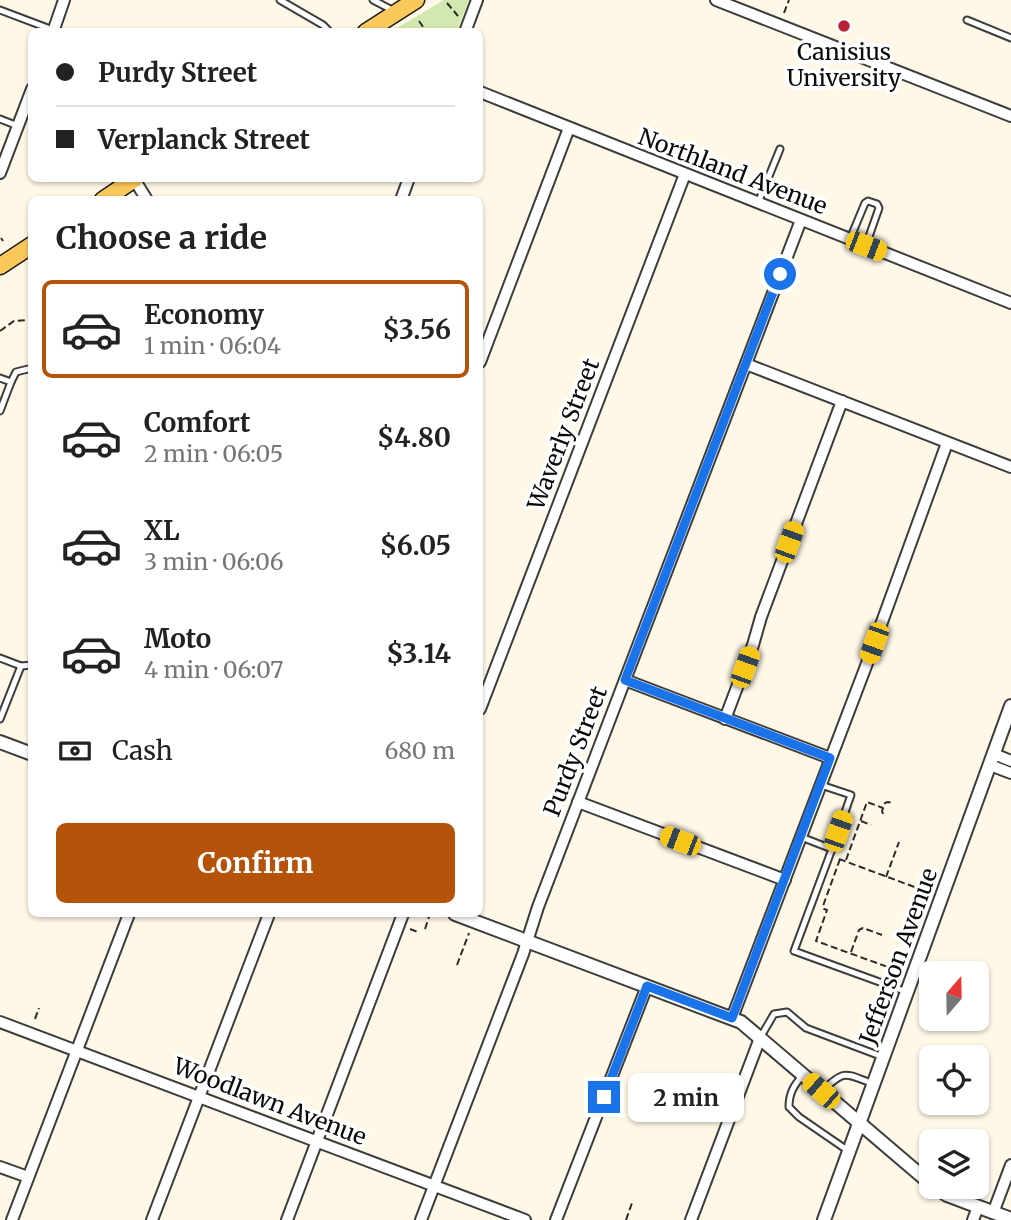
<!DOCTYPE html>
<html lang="en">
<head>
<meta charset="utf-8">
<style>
  :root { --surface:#fff; --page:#f2f2f2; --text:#222; --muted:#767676; --line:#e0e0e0; --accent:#b45309 }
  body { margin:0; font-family:Merriweather,serif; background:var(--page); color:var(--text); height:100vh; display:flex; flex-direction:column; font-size:26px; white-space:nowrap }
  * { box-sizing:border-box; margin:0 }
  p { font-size:23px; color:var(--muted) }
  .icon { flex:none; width:38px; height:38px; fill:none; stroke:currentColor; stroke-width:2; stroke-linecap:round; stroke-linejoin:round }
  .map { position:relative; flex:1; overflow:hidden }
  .panel { position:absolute; left:28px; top:196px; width:455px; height:721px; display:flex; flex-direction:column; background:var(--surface); border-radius:10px; box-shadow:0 2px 5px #0004 }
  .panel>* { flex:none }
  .top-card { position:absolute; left:28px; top:28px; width:455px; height:154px; border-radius:10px; box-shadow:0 2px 5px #0004; display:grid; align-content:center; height:154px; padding:0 28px; background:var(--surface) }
  .needle { width:46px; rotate:20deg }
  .buttons { position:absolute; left:919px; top:961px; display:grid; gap:14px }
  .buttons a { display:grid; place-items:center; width:70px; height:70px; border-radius:10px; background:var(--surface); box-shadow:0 2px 5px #0004; font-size:35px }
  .end { position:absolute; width:32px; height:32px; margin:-16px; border:9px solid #1a73e8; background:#fff; box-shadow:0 0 0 4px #fff }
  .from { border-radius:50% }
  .bubble { position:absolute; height:49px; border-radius:10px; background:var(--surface); box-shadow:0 2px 5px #0004; font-size:23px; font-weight:700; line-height:49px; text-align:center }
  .car { position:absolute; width:21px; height:42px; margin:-21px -10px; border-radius:9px; box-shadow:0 0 5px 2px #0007; background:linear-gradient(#f5c518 24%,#345 0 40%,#f5c518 0 76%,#345 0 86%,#f5c518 0) }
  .top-card b { display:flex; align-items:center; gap:24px; height:66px; font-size:26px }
  .top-card b+b { border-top:2px solid var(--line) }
  .top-card i { width:18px; height:18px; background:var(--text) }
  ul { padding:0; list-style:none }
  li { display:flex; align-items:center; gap:21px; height:98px; margin:0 14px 10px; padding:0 14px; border:4px solid transparent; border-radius:10px }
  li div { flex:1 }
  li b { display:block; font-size:26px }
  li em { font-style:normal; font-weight:700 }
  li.selected { border-color:var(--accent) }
  li>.icon { width:63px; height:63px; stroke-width:1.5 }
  h2 { padding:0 28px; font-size:32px; line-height:84px }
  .pay { display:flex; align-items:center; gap:18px; height:77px; padding:0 28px; font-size:26px }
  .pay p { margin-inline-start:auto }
  .button { display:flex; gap:14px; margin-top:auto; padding:14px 28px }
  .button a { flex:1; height:80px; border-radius:10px; background:var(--accent); color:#fff; font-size:28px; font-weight:700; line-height:80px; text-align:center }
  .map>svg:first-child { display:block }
</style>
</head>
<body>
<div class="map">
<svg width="1011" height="1220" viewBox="0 0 1011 1220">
  <rect width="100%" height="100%" fill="#fff8e7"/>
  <polygon fill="#d2e8b1" points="444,0 469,0 457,31 392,31"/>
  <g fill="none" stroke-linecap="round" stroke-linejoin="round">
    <defs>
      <g id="service">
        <polyline points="280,0 323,25 330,32"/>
        <polyline points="373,0 394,11"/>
        <polyline points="0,10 53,30"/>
        <polyline points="967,20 1011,38"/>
        <polyline points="0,119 18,126"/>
        <polyline points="758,203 780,149"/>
        <polyline points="850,239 865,203 868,201 877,204 879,208 866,245"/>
        <polyline points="0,378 11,382 0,411"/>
        <polyline points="11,382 16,372 28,369 32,370"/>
        <polyline points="0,658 21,666 32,665"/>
        <polyline points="0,719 21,666"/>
        <polyline points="821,785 851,795 832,849"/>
        <polyline points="801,837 832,849 794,951 907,992"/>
        <polyline points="760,1038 774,1014 787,1012 806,1028 883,1057"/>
        <path d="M 803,1075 C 794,1085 789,1093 789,1107 L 799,1117 L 847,1150"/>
        <path d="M 822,1091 C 846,1068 845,1074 874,1084"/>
      </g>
      <g id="minor">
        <polyline points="716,0 1011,116"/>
        <polyline points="53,32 64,0"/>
        <polyline points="465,32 477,0"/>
        <polyline points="480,92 1011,303"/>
        <polyline points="0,173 32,89"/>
        <polyline points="134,179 147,200"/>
        <polyline points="401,200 409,178"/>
        <polyline points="480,362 569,128"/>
        <polyline points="746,364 1011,467"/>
        <polyline points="625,680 830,758"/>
        <polyline points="480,709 685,174"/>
        <polyline points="725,719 753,645 761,617 842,401"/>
        <polyline points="994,754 1011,761"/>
        <polyline points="990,765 1011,773"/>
        <polyline points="578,802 785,880"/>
        <polyline points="732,1018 866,666 947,443"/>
        <polyline points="0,1022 525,1220"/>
        <polyline points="0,1167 28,1177"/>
        <polyline points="993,1213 1011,1165"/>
        <polyline points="12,1220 129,914"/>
        <polyline points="152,1220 269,914"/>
        <polyline points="287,1220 403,914"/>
        <polyline points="421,1220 523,954 538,907 801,220"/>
        <polyline points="556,1220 647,986"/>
        <polyline points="691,1220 760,1038"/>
        <polyline points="973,1220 978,1207"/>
      </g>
      <g id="tertiary">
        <polyline points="0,742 32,754"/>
        <polyline points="455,914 741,1022 931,1184"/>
        <polyline points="934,1186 947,1195 1011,1219"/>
        <polyline points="824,1220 1011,706"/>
      </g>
      <g id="primary">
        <polyline points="366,32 416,0"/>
        <polyline points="103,200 136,178"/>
        <polyline points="0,266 32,245"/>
      </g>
    </defs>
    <use href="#service" stroke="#3d3d3d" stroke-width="9"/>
    <use href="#minor" stroke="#3d3d3d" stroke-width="14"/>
    <use href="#tertiary" stroke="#3d3d3d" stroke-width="16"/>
    <use href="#primary" stroke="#1b1b1b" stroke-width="19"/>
    <g stroke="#2c2c2c" stroke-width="2" stroke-dasharray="7 3.5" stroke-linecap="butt">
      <polyline points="447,3 458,16"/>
      <polyline points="784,13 789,0"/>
      <polyline points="419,21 426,31"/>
      <polyline points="425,32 434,32"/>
      <polyline points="1,238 3,241"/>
      <polyline points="0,331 14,321 31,320"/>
      <polyline points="30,736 30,739"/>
      <polyline points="883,814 882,811 885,803 888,802 893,803"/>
      <polyline points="861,821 871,825"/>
      <polyline points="839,859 928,892"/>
      <polyline points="840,859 823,906 824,909 827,910 816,941 899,971"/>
      <polyline points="846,860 867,802 883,808"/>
      <polyline points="886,877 899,842"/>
      <polyline points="410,929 418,932"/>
      <polyline points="425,929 429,917"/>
      <polyline points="912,932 914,932"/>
      <polyline points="851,952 859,930 863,928 882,935"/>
      <polyline points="457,965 469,933"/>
      <polyline points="35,1019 39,1008"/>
      <polyline points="626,1220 633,1200"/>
    </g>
    <use href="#service" stroke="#fff" stroke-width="5"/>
    <use href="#minor" stroke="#fff" stroke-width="10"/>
    <use href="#tertiary" stroke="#fff" stroke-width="12"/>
    <use href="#primary" stroke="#fbc85b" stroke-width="16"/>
  </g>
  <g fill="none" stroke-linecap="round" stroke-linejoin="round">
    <polyline stroke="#1a73e8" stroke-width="9" points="604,1097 647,986 732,1018 830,758 625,680 780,274"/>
  </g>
  <circle fill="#ba2234" stroke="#fff" stroke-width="2.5" cx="844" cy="26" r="7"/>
  <g text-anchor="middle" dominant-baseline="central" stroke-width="7" stroke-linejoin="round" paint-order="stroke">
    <g font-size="23" fill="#0a0a0a" stroke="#fff">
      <text x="844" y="51">Canisius<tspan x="844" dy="26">University</tspan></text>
    </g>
    <g font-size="23" fill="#0a0a0a" stroke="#fff">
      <text transform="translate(733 171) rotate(21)">Northland Avenue</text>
      <text transform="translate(563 434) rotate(-69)">Waverly Street</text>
      <text transform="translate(575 751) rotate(-69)">Purdy Street</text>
      <text transform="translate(898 956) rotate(-70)">Jefferson Avenue</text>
      <text transform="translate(270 1101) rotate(21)">Woodlawn Avenue</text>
    </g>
  </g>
</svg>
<div class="buttons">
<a><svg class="needle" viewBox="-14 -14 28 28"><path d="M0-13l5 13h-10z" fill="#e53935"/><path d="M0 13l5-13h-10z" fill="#767676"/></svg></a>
<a><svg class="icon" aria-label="locate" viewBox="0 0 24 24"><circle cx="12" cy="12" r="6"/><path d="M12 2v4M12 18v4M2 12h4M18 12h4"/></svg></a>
<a><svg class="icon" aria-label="layers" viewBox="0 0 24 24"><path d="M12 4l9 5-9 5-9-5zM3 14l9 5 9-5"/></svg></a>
</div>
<i class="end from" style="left:780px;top:274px"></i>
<i class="end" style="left:604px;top:1097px"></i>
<div class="bubble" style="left:628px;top:1073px;width:116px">2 min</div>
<i class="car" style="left:866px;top:246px;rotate:111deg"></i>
<i class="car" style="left:789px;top:542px;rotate:20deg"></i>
<i class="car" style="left:874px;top:643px;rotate:200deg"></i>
<i class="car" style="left:745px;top:667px;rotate:20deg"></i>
<i class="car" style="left:838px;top:831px;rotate:19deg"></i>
<i class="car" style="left:680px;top:841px;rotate:291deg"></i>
<i class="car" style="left:821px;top:1091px;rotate:311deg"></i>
<div class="top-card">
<b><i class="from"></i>Purdy Street</b>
<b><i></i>Verplanck Street</b>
</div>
<section class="panel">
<h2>Choose a ride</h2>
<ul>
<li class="selected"><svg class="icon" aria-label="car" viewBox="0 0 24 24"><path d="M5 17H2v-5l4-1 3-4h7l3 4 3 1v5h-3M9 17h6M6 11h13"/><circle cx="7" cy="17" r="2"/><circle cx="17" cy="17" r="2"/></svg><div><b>Economy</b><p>1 min · 06:04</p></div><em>$3.56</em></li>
<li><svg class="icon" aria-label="car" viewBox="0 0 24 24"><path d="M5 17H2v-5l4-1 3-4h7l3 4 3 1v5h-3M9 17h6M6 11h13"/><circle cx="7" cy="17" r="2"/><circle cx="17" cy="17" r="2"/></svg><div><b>Comfort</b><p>2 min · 06:05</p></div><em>$4.80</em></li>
<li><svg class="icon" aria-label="car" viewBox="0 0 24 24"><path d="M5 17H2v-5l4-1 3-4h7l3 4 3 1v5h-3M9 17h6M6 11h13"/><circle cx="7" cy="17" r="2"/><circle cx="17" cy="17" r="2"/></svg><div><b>XL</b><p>3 min · 06:06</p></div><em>$6.05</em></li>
<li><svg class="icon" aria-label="car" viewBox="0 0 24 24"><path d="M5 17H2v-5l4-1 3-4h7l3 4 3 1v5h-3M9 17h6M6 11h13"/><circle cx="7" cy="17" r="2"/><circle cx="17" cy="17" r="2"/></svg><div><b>Moto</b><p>4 min · 06:07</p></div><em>$3.14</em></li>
</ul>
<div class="pay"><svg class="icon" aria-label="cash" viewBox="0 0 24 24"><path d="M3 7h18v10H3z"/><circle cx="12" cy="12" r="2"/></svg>Cash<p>680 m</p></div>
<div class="button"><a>Confirm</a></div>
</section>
</div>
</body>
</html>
